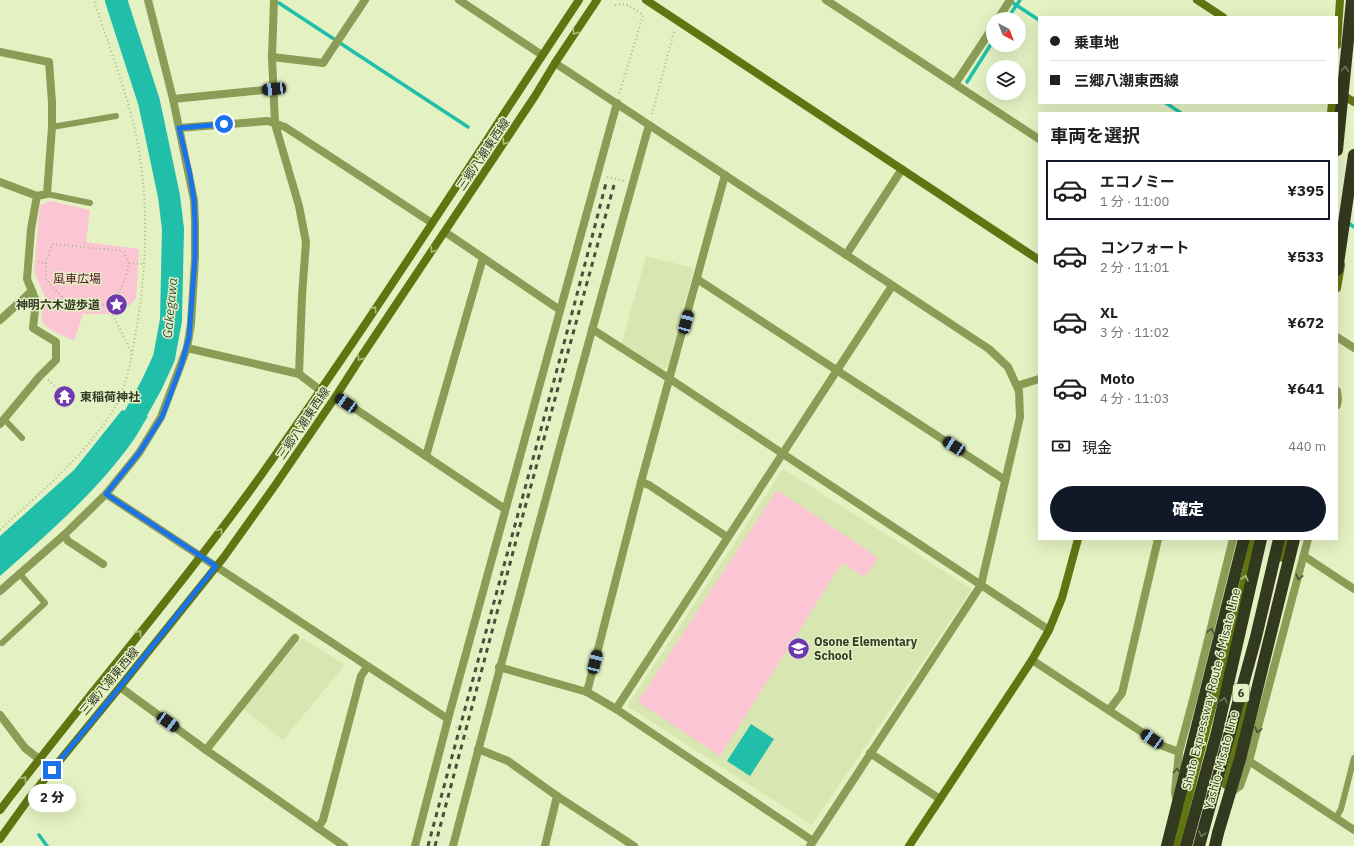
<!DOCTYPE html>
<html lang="ja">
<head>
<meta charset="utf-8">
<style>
  :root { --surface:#fff; --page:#f2f2f2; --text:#202124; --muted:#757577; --line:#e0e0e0; --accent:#111827 }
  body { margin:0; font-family:"IBM Plex Sans","Noto Sans JP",sans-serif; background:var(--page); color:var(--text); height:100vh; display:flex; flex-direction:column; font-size:15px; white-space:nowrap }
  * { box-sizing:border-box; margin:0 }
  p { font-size:13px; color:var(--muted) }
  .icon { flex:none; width:22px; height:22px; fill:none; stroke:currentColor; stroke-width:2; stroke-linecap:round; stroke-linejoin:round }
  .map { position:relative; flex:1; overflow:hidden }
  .side { position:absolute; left:1038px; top:112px; width:300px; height:428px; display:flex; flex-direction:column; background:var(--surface); border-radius:0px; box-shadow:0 4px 16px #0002 }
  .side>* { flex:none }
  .top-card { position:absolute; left:1038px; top:16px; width:300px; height:88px; border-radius:0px; box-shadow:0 4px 16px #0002; display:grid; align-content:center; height:88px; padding:0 12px; background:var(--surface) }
  .needle { width:26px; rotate:138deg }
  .fabs { position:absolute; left:986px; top:12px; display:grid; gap:8px }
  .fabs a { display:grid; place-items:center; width:40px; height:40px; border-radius:50%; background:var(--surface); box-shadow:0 4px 16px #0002; font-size:20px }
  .end { position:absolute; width:18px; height:18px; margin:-9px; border:5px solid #1a73e8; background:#fff; box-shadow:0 0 0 2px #fff }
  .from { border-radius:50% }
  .bubble { position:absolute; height:28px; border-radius:14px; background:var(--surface); box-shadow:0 4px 16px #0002; font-size:13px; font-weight:800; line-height:28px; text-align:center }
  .car { position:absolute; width:12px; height:24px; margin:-12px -6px; border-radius:5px; box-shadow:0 0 3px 1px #0007; background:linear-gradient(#222 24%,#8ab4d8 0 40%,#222 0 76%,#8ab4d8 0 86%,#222 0) }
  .top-card b { display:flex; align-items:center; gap:14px; height:38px; font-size:15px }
  .top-card b+b { border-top:1px solid var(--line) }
  .top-card i { width:10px; height:10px; background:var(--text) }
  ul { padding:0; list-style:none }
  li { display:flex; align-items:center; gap:12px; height:60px; margin:0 8px 6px; padding:0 4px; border:2px solid transparent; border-radius:0px }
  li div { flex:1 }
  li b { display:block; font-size:15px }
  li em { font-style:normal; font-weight:800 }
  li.selected { border-color:var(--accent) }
  li>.icon { width:36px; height:36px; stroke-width:1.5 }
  h2 { padding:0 12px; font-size:18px; line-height:48px }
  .pay { display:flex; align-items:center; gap:10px; height:44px; padding:0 12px; font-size:15px }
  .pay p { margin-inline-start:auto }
  .action { display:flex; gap:8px; margin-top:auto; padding:8px 12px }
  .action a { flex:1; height:46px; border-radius:24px; background:var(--accent); color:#fff; font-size:16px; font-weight:800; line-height:46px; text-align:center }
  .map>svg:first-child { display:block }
</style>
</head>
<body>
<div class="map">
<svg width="1354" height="846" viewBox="0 0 1354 846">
  <rect width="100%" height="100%" fill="#e4f1c2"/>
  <g fill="#d8e6b1">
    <polygon points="646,256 694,268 668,367 663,369 622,343"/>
    <polygon points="783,469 972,589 812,825 627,706"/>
    <polygon points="302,638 345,665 283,740 243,709"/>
  </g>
  <g fill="#fcc5d4">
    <polygon points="50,201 90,210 86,242 139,249 136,299 120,314 83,314 74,341 47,328 41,319 45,297 34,272 40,205"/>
    <polygon points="777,490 858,544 878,558 865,577 842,563 720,756 638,702"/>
  </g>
  <g fill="#21bfaa">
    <path d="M 122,410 L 148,416 C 141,427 135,439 127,449 C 91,497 44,537 0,576 L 0,536 L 74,470 Z"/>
    <polygon points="751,724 774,739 750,776 727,761"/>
  </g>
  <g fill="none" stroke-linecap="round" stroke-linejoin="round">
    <g stroke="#21bfaa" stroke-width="3.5">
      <polyline points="1010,1 1039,20"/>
      <polyline points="279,3 468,127"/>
      <polyline points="1007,19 1020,0"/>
      <polyline points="967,82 993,41"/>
      <polyline points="1166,103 1181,113"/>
      <polyline points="1347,222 1354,227"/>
      <polyline points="39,835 47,846"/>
    </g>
    <polyline stroke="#21bfaa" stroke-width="22" points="116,0 149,102 169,196 173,229 171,320 164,358 152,384 131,422 120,439"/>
    <g stroke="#acb690" stroke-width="2" stroke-dasharray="1 3" stroke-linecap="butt">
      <polyline points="615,5 626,4 643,15 619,95"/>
      <polyline points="652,114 674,32"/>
      <polyline points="607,177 624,181"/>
      <path d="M 38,262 L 46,263 L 52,244 L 123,251 L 129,263 C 127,270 126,278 123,284 C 116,301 106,306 89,307 C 84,307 78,307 74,305 C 63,300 54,288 46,280 L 46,263"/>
      <polyline points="129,263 143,264"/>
      <polyline points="107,304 132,353"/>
      <polyline points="48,380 60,391"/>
      <path d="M 0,530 C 39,493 83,458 112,412 C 127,388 131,359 136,331 C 148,264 150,182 131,115 C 121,76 106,38 94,0"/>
      <polyline points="456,727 470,741"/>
    </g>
    <g stroke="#8b9c56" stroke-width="6">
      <polyline points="52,127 116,116"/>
      <polyline points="47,194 90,203"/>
      <polyline points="4,419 22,438"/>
      <polyline points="2,643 45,603 19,573"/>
      <polyline points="1336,818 1341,809 1354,758"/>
    </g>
    <g stroke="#8b9c56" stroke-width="8">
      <polyline points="274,0 272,57 275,124 299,206 306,242 302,296 299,374"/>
      <polyline points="459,0 542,55"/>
      <polyline points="826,0 1039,139"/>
      <polyline points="998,19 1010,0"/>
      <polyline points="0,52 49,62 52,102 52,127 47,194 37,196"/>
      <polyline points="272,57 323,63 365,0"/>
      <polyline points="555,63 989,349 1008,367 1019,391 1020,417 981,585 810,846"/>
      <polyline points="955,84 993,27"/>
      <polyline points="173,99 274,89"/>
      <polyline points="179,128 268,121 285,127 432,223"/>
      <polyline points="0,182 37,196 31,229 27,279 36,301 33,328 56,342 56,360 39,377 0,424"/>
      <polyline points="445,232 560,310"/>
      <polyline points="846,255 902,169"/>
      <polyline points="697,279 1005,480"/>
      <polyline points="0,320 32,291"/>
      <polyline points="592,329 670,379 1049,630"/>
      <polyline points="1337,337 1354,348"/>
      <polyline points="187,348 299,374 320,390"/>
      <polyline points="1017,386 1039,379"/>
      <polyline points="1337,391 1338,399 1337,405"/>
      <polyline points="336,396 505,509"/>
      <polyline points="426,456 483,258"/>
      <polyline points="641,482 649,485 727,537"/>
      <polyline points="106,494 448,719"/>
      <polyline points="64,535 68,541 103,564"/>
      <polyline points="1304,556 1354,589"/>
      <polyline points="0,591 64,535 106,494 139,453 161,417 187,348 191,324 195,258 195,222 194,200 173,99 148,0"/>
      <polyline points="1032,660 1163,746 1179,752"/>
      <polyline points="499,667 587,692 616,709 813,841"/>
      <polyline points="120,687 206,750 318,828"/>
      <polyline points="587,692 641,482 725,175"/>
      <polyline points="616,709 892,286"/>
      <polyline points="1109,710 1122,693 1158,539"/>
      <polyline points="0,715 25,748 39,759"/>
      <polyline points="478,749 508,761 557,796 634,846"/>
      <polyline points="206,750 295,638"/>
      <polyline points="870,753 940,799"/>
      <polyline points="1249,761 1354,830"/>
      <polyline points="1230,793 1240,786 1249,761 1308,539"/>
      <polyline points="1176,798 1175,792 1179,752 1194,696 1233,539"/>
      <polyline points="344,846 318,828 323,820 361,676 367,667"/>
      <polyline points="415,846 448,719 617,103"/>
      <path d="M 453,846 C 516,605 582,365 649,125"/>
      <polyline points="545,846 557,796"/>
    </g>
    <g stroke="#617412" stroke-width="8">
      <polyline points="646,0 1039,260"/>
      <polyline points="1197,0 1223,17"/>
      <polyline points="1337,45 1340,0"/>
      <polyline points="1339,93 1354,102"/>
      <polyline points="1331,113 1332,103"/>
      <polyline points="1337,288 1341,265"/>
      <polyline points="1283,558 1287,539"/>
      <polyline points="1226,785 1248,701"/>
      <path d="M 0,810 C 86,697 179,590 262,474 C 372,319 474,158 579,0"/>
      <polyline points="0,839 30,797 120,687 224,557 276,484 336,396 363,354 535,96 555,63 597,0"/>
      <polyline points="909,846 1032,660 1049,630 1062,598 1078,539"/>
      <polyline points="1176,846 1232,631 1254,539"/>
    </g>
    <g stroke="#32391f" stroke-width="12">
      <polyline points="1337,270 1354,155"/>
      <polyline points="1186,846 1217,732 1261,539"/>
      <polyline points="1199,846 1256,637 1279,539"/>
      <polyline points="1215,846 1218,833"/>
    </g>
    <g stroke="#494f3a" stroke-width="3" stroke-dasharray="5 5" stroke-linecap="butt">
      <path d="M 428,846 C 487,625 549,405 606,183"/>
      <polyline points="435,846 521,522 614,185"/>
    </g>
    <g stroke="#32391f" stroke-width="12">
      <polyline points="1337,150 1352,0"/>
      <polyline points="1218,833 1240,759 1294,539"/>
      <polyline points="1167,846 1244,539"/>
    </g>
  </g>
  <defs><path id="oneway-chevron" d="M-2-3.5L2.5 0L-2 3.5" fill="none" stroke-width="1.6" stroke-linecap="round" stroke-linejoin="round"/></defs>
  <g stroke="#b0bf7c">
    <use href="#oneway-chevron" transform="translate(575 32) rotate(124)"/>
    <use href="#oneway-chevron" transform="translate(505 142) rotate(124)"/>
    <use href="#oneway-chevron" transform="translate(433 250) rotate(124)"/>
    <use href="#oneway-chevron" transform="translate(374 309) rotate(-56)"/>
    <use href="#oneway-chevron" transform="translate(360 358) rotate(122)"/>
    <use href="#oneway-chevron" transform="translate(220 531) rotate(-53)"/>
    <use href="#oneway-chevron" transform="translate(1245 578) rotate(-76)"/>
    <use href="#oneway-chevron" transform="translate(139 633) rotate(-51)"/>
    <use href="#oneway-chevron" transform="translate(24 779) rotate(-52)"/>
  </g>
  <g stroke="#707958">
    <use href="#oneway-chevron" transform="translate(1345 69) rotate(-85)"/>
    <use href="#oneway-chevron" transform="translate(1224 700) rotate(-77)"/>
    <use href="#oneway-chevron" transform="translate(1202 834) rotate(105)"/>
  </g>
  <g stroke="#4a5234">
    <use href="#oneway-chevron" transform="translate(1299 577) rotate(105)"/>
    <use href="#oneway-chevron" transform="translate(1211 631) rotate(-76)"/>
    <use href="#oneway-chevron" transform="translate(1258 730) rotate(105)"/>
    <use href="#oneway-chevron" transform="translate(1177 771) rotate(-84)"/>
  </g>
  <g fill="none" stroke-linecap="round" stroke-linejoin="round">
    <polyline stroke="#1a73e8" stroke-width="5" points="52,770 120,687 216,566 106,494 139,453 162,417 181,366 189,337 195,258 195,222 194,200 190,174 179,128 224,124"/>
  </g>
  <defs>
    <symbol id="sight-disc" viewBox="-11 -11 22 22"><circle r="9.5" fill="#6e38ae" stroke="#e4f1c2"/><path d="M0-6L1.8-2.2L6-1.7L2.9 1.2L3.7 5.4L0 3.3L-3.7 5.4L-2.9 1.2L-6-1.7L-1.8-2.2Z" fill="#fff"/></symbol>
    <symbol id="temple-disc" viewBox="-11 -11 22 22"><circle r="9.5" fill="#6e38ae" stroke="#e4f1c2"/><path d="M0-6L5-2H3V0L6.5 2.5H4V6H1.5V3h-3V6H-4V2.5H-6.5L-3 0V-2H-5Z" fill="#fff"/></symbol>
    <symbol id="school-disc" viewBox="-11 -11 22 22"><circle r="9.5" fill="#6e38ae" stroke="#e4f1c2"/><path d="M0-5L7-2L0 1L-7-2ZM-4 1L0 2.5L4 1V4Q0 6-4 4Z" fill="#fff"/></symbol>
  </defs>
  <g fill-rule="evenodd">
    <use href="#sight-disc" x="104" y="292" width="25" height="25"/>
    <use href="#temple-disc" x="52" y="384" width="25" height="25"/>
    <use href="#school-disc" x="786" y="636" width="25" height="25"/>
  </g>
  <g text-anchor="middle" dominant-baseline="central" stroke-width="3" stroke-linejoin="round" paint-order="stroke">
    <rect fill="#e4f1c2" stroke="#6a7156" stroke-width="1" x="1233" y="684" width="16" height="18" rx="3"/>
    <g font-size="11" font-weight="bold" fill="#353a28">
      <text x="1241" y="693">6</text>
    </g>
    <g font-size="12" fill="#353a28" stroke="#e4f1c2">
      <text transform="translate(483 154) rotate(-56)">三郷八潮東西線</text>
      <text transform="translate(303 423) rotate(-56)">三郷八潮東西線</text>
      <text transform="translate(109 681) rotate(-50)">三郷八潮東西線</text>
      <text transform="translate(1211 689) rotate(-76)">Shuto Expressway Route 6 Misato Line</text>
      <text transform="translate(1221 760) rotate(-75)">Yashio-Misato Line</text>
    </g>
    <g font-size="12" fill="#57082b" stroke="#e4f1c2">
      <text x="77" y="278">風車広場</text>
    </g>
    <g font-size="12" font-weight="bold" fill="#353a28" stroke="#e4f1c2" text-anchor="start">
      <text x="100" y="304" text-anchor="end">神明六木遊歩道</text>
      <text x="80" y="396">東稲荷神社</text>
      <text x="814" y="641">Osone Elementary<tspan x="814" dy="14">School</tspan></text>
    </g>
    <g font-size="13" font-style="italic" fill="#32504a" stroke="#e4f1c2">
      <text transform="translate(170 308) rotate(-85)">Gakegawa</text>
    </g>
  </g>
</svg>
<div class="fabs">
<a><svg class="needle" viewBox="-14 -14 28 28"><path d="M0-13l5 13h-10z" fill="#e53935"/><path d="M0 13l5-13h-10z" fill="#757577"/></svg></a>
<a><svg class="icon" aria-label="layers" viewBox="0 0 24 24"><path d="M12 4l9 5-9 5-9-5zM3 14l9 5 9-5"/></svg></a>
</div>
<i class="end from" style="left:224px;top:124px"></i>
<i class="end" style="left:52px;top:770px"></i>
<div class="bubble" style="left:28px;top:784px;width:48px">2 分</div>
<i class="car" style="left:274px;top:89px;rotate:264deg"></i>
<i class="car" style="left:686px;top:322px;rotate:15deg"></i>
<i class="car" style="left:346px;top:403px;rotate:304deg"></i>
<i class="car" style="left:954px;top:446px;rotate:303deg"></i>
<i class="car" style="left:595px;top:662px;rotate:14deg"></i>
<i class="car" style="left:168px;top:722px;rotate:126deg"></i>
<i class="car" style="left:1152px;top:739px;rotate:304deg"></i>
<div class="top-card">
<b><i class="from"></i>乗車地</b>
<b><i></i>三郷八潮東西線</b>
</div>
<section class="side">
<h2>車両を選択</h2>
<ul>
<li class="selected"><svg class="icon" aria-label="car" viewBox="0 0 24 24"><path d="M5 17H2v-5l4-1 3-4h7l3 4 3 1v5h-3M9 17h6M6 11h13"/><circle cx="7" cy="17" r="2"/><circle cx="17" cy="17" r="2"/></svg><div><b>エコノミー</b><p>1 分 · 11:00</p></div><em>¥395</em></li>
<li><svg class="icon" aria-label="car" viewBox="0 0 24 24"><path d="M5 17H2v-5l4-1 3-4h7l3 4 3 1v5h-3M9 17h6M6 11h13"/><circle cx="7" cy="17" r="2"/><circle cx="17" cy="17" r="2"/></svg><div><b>コンフォート</b><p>2 分 · 11:01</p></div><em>¥533</em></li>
<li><svg class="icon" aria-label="car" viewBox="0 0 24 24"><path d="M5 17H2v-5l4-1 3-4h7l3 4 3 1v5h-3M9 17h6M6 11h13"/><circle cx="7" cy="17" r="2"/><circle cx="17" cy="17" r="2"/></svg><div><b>XL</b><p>3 分 · 11:02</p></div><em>¥672</em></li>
<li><svg class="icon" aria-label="car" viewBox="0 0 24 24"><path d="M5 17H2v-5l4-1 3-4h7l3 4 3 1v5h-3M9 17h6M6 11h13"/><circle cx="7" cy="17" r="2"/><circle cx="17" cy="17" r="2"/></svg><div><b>Moto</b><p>4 分 · 11:03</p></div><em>¥641</em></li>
</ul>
<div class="pay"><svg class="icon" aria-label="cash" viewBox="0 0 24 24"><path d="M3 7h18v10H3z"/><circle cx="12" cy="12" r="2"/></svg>現金<p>440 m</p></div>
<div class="action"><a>確定</a></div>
</section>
</div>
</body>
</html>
